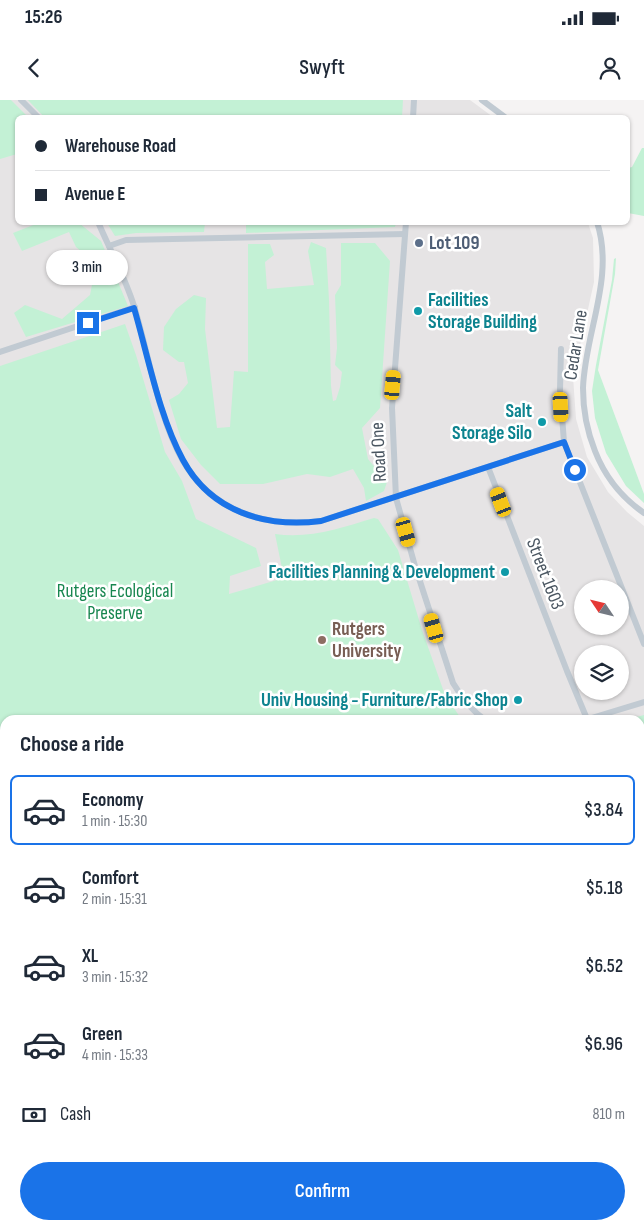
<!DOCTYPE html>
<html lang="en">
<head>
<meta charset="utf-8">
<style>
  :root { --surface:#fff; --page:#f2f2f3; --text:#1f2937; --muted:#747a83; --line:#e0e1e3; --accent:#1a73e8 }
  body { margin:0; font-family:"Sofia Sans Condensed",sans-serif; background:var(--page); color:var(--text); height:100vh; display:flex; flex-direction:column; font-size:19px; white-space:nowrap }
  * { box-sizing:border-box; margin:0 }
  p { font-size:16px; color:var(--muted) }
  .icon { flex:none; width:28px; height:28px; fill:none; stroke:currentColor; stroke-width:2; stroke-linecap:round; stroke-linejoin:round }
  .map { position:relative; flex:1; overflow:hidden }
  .details { position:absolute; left:0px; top:615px; width:645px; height:515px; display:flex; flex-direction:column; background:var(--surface); border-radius:15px 15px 0 0; box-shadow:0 1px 4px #0004 }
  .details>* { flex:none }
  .top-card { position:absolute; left:15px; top:15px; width:615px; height:110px; border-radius:8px; box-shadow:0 1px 4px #0004; display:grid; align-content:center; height:110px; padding:0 20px; background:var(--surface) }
  .needle { width:32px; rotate:305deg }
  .fabs { position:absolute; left:574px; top:480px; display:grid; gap:10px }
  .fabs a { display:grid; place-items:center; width:55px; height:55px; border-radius:50%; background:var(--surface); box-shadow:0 1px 4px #0004; font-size:25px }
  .end { position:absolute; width:22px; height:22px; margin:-11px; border:6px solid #1a73e8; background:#fff; box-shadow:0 0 0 2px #fff }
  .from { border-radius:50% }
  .bubble { position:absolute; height:35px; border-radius:18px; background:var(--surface); box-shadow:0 1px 4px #0004; font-size:16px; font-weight:600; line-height:35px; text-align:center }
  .car { position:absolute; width:15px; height:30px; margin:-15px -8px; border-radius:6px; box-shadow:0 0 4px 1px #0007; background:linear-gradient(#f5c518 24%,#345 0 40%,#f5c518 0 76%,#345 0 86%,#f5c518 0) }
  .top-card b { display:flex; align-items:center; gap:18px; height:48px; font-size:19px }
  .top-card b+b { border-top:1px solid var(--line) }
  .top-card i { width:12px; height:12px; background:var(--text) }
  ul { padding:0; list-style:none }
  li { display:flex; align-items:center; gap:15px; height:70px; margin:0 10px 8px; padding:0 10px; border:2px solid transparent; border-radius:8px }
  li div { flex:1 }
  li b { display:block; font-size:19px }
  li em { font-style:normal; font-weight:600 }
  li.on { border-color:var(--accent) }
  li>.icon { width:45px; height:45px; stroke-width:1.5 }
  h2 { padding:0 20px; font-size:22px; line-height:60px }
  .pay { display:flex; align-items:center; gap:12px; height:55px; padding:0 20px; font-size:19px }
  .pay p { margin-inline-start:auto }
  .cta { display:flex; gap:10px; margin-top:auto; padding:10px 20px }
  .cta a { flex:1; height:58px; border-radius:30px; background:var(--accent); color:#fff; font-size:20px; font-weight:600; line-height:58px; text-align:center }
  .status { display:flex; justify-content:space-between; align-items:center; height:35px; padding:0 25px; background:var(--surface); direction:ltr }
  .status svg { height:14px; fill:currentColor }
  header { display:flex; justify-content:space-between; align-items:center; height:65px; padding:0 20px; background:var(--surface); font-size:22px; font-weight:600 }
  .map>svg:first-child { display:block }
</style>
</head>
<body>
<div class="status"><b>15:26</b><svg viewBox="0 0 49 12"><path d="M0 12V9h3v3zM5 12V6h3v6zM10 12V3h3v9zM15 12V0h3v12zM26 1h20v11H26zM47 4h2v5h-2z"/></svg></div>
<header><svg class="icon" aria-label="back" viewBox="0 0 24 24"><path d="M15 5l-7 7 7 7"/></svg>Swyft<svg class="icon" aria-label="person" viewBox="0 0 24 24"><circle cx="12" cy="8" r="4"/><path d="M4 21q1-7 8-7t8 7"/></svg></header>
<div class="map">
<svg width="644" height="1130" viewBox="0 0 644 1130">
  <rect width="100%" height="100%" fill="#f5f3f3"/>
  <path fill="#e6e4e5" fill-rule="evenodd" d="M 0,0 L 470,0 L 493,17 L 18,18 L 18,122 L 588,123 L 593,138 L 594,182 L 573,277 L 576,319 L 587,357 L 608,392 L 627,412 L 644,426 L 644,1090 L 640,1079 L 640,620 L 5,620 L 5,988 L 0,979 ZM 582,489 L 620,489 L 620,526 L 582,526 ZM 582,554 L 620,554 L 620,591 L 582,591 Z"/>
  <g fill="#c3f1d5">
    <polygon points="0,0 11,0 28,17 18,18 17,54 0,59"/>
    <polygon points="28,0 403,0 402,18 45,18"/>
    <polygon points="642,48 644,48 644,116 628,113 628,68 632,67"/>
    <polygon points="41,122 79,123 101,141 128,206 26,237 14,213 25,205 62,219 90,195 96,164 76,147 69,132 22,151 13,133"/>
    <polygon points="107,123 205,123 204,132 136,133 115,136"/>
    <polygon points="246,123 246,122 396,123 395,127 246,133"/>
    <polygon points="311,142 326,148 329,200 331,286 333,301 336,300 340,287 342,272 335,265 337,248 335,195 341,185 341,143 375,143 390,161 380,308 362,328 368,359 387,382 384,391 366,401 364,388 353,369 330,377 307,374 263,384 220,384 201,365 181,339 169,300 179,294 188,283 184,262 179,262 163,250 164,227 176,209 194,195 206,198 205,229 217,328 230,327 234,271 248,272 248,144 270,144 274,155 265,162 267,189 314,185 308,151"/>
    <polygon points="616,158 615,174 598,270 644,394 644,403 626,386 606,353 595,318 592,291 596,265 612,180 614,159"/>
    <path d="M 125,224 L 136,255 L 165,352 L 182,381 L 196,419 L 256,448 L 261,466 L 230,476 L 229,494 L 284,478 L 275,434 C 310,439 341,428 374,418 L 378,419 L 398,450 L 422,530 L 445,595 L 462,620 L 5,620 L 5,988 L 0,979 L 0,266 Z"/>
    <polygon points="644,615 644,1090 640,1079 640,620 625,620"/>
    <polygon points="77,1125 435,1125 424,1130 79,1130"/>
  </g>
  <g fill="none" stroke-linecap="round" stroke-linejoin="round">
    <g stroke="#c1cad2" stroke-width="6">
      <polyline points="21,0 39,18"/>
      <polyline points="482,0 506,18"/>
      <polyline points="413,18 414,0"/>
      <path d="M 98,122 C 110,150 125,177 134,206 C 149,255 158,317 183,361 C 213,412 265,428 321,421 L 564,342"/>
      <path d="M 406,122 L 392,308 L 396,398 L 415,466 L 453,583 C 462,598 471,610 485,620"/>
      <path d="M 597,122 C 615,178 585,232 583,288 C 583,310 587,331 595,351 C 605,377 621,397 644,413"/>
      <polyline points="109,146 126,140 405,134"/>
      <polyline points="561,249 560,290 564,342 644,544"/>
      <polyline points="0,252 135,207"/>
      <polyline points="488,367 567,571 587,619"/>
      <polyline points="585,620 644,602"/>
      <polyline points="0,1083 5,1092"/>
      <polyline points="24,1125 26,1130"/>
    </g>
  </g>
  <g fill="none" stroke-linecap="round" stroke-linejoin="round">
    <path stroke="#1a73e8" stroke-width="6" d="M 88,223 L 134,208 C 148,256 159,316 183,360 C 211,412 266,428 321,421 L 564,342 L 575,370"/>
  </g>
  <circle fill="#5c6f8a" stroke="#fff" stroke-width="2" cx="419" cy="143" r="5"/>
  <g fill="#0f9aa8" stroke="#fff" stroke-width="2">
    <circle cx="418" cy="211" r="5"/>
    <circle cx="542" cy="322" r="5"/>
    <circle cx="505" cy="472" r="5"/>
    <circle cx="518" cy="600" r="5"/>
  </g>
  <circle fill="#8d6e63" stroke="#fff" stroke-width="2" cx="322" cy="540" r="5"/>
  <g text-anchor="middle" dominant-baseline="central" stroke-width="5" stroke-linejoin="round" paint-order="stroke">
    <g font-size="19" font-weight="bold" fill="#4e5e75" stroke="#fff" text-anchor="start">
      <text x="429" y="143">Lot 109</text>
    </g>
    <g font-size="19" font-weight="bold" fill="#0d838f" stroke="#fff" text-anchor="end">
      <text x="428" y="200" text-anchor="start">Facilities<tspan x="428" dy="22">Storage Building</tspan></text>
      <text x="532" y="311">Salt<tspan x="532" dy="22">Storage Silo</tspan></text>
      <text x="495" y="472">Facilities Planning &amp; Development</text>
      <text x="508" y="600">Univ Housing - Furniture/Fabric Shop</text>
    </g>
    <g font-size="19" fill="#4a5661" stroke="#fff">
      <text transform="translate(576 245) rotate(-81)">Cedar Lane</text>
      <text transform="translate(379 352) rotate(-93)">Road One</text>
      <text transform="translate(545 474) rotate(69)">Street 1603</text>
    </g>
    <g font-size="19" fill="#17864f" stroke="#fff">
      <text x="115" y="491">Rutgers Ecological<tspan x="115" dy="22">Preserve</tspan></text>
    </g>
    <g font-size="19" font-weight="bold" fill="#785e54" stroke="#fff" text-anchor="start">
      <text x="332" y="529">Rutgers<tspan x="332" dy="22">University</tspan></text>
    </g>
  </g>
</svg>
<div class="fabs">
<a><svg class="needle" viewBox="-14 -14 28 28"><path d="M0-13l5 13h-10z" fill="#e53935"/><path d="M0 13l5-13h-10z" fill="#747a83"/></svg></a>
<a><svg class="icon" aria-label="layers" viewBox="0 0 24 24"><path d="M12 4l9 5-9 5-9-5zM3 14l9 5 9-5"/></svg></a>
</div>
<i class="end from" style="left:575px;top:370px"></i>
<i class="end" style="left:88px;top:223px"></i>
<div class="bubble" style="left:46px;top:150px;width:82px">3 min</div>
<i class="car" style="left:393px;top:285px;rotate:5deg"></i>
<i class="car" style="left:561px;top:307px;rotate:177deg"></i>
<i class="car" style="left:501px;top:402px;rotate:339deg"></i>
<i class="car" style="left:406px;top:432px;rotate:164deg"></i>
<i class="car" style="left:434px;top:528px;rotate:344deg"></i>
<div class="top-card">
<b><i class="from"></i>Warehouse Road</b>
<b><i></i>Avenue E</b>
</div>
<section class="details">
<h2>Choose a ride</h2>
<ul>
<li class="on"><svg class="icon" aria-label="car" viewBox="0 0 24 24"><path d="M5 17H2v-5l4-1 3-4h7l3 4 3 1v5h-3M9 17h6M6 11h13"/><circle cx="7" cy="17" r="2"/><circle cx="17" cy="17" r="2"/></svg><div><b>Economy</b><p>1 min · 15:30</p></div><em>$3.84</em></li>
<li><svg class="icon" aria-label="car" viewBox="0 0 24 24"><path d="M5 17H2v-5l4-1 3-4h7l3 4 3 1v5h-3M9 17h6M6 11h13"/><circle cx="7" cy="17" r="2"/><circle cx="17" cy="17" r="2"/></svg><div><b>Comfort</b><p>2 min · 15:31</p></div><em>$5.18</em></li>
<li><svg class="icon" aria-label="car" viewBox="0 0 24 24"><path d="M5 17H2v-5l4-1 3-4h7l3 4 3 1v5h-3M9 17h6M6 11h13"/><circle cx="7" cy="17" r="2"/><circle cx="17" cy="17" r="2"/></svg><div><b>XL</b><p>3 min · 15:32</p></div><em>$6.52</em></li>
<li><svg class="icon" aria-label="car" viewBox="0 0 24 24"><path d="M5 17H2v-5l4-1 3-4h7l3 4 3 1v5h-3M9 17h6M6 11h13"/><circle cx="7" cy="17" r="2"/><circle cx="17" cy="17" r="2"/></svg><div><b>Green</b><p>4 min · 15:33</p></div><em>$6.96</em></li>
</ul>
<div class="pay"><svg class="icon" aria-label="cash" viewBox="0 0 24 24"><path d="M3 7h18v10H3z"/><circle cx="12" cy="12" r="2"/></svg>Cash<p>810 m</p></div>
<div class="cta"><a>Confirm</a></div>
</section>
</div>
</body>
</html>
